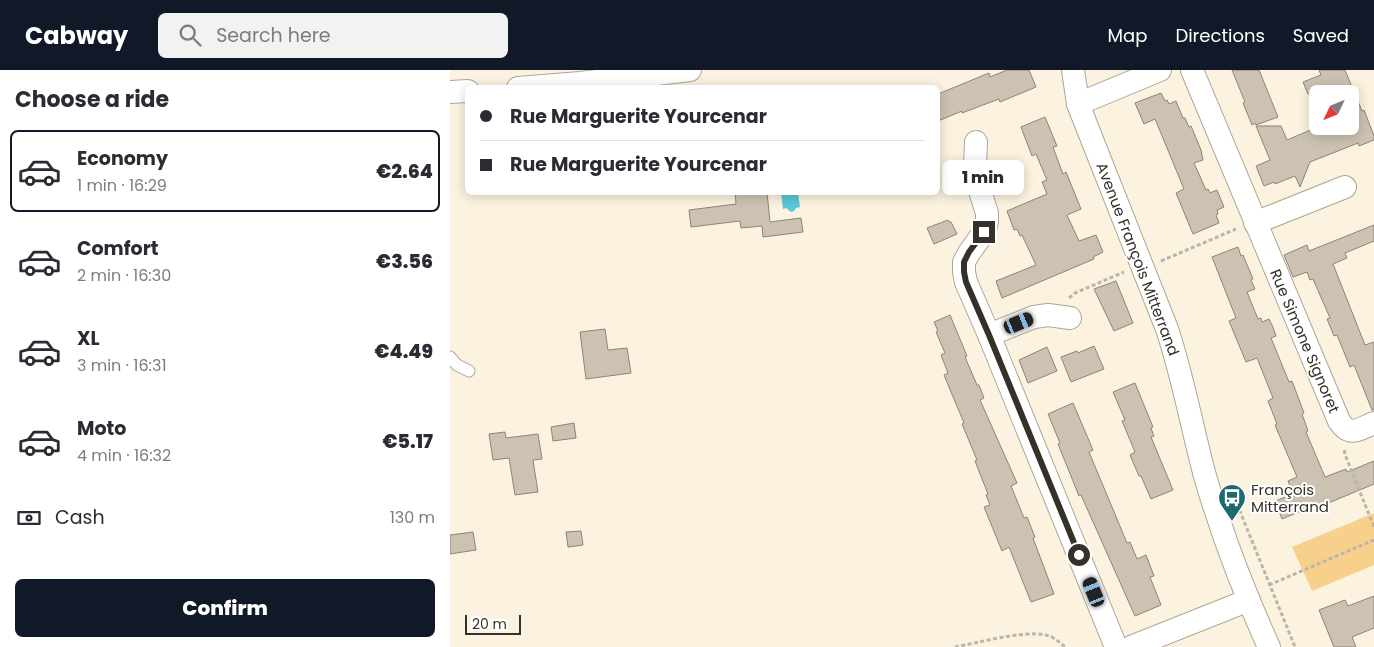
<!DOCTYPE html>
<html lang="en">
<head>
<meta charset="utf-8">
<style>
  :root { --surface:#fff; --page:#f2f2f3; --text:#2b2b33; --muted:#7c7c81; --line:#e1e1e2; --accent:#111827 }
  body { margin:0; font-family:Poppins,sans-serif; background:var(--page); color:var(--text); height:100vh; display:flex; flex-direction:column; font-size:19px; white-space:nowrap }
  * { box-sizing:border-box; margin:0 }
  p { font-size:16px; color:var(--muted) }
  .icon { flex:none; width:28px; height:28px; fill:none; stroke:currentColor; stroke-width:2; stroke-linecap:round; stroke-linejoin:round }
  .map { position:relative; flex:1; overflow:hidden }
  .sheet { display:flex; flex-direction:column; background:var(--surface); width:450px }
  .sheet>* { flex:none }
  .hud { position:absolute; left:15px; top:15px; width:475px; height:110px; border-radius:8px; box-shadow:0 2px 12px #0003; display:grid; align-content:center; height:110px; padding:0 15px; background:var(--surface) }
  .needle { width:32px; rotate:227deg }
  .controls { position:absolute; left:859px; top:15px; display:grid; gap:10px }
  .controls a { display:grid; place-items:center; width:50px; height:50px; border-radius:8px; background:var(--surface); box-shadow:0 2px 12px #0003; font-size:25px }
  .scale { position:absolute; left:15px; bottom:12px; width:56px; box-sizing:border-box; padding-left:5px; border:2px solid #35312a; border-top:0; font-size:14px; line-height:18px; white-space:nowrap; color:#35312a; -webkit-text-stroke:4px #fff; paint-order:stroke }
  .end { position:absolute; width:22px; height:22px; margin:-11px; border:6px solid #35312a; background:#fff; box-shadow:0 0 0 2px #fff }
  .from { border-radius:50% }
  .bubble { position:absolute; height:35px; border-radius:8px; background:var(--surface); box-shadow:0 2px 12px #0003; font-size:16px; font-weight:800; line-height:35px; text-align:center }
  .car { position:absolute; width:15px; height:30px; margin:-15px -8px; border-radius:6px; box-shadow:0 0 4px 1px #0007; background:linear-gradient(#222 24%,#8ab4d8 0 40%,#222 0 76%,#8ab4d8 0 86%,#222 0) }
  .hud b { display:flex; align-items:center; gap:18px; height:48px; font-size:19px }
  .hud b+b { border-top:1px solid var(--line) }
  .hud i { width:12px; height:12px; background:var(--text) }
  ul { padding:0; list-style:none }
  li { display:flex; align-items:center; gap:15px; height:82px; margin:0 10px 8px; padding:0 5px; border:2px solid transparent; border-radius:8px }
  li div { flex:1 }
  li b { display:block; font-size:19px }
  li em { font-style:normal; font-weight:800 }
  li.active { border-color:var(--accent) }
  li>.icon { width:45px; height:45px; stroke-width:1.5 }
  h2 { padding:0 15px; font-size:22px; line-height:60px }
  .pay { display:flex; align-items:center; gap:12px; height:55px; padding:0 15px; font-size:19px }
  .pay p { margin-inline-start:auto }
  .primary-button { display:flex; gap:10px; margin-top:auto; padding:10px 15px }
  .primary-button a { flex:1; height:58px; border-radius:8px; background:var(--accent); color:#fff; font-size:20px; font-weight:800; line-height:58px; text-align:center }
  header { display:flex; align-items:center; gap:30px; box-sizing:border-box; height:70px; padding:0 25px; background:var(--accent); color:#fff }
  header strong { font-size:24px }
  nav { display:flex; gap:28px; margin-inline-start:auto; font-size:18px }
  .search { width:350px; height:45px; background:var(--page); display:flex; align-items:center; gap:12px; box-sizing:border-box; padding:0 18px; border-radius:8px; color:var(--muted); font-size:19px }
  main { display:flex; flex:1; min-height:0 }
  .map>svg:first-child { display:block }
</style>
</head>
<body>
<header>
<strong>Cabway</strong>
<div class="search"><svg class="icon" aria-label="search" viewBox="0 0 24 24"><circle cx="10" cy="10" r="6"/><path d="M15 15l6 6"/></svg>Search here</div>
<nav><a>Map</a><a>Directions</a><a>Saved</a></nav>
</header>
<main>
<section class="sheet">
<h2>Choose a ride</h2>
<ul>
<li class="active"><svg class="icon" aria-label="car" viewBox="0 0 24 24"><path d="M5 17H2v-5l4-1 3-4h7l3 4 3 1v5h-3M9 17h6M6 11h13"/><circle cx="7" cy="17" r="2"/><circle cx="17" cy="17" r="2"/></svg><div><b>Economy</b><p>1 min · 16:29</p></div><em>€2.64</em></li>
<li><svg class="icon" aria-label="car" viewBox="0 0 24 24"><path d="M5 17H2v-5l4-1 3-4h7l3 4 3 1v5h-3M9 17h6M6 11h13"/><circle cx="7" cy="17" r="2"/><circle cx="17" cy="17" r="2"/></svg><div><b>Comfort</b><p>2 min · 16:30</p></div><em>€3.56</em></li>
<li><svg class="icon" aria-label="car" viewBox="0 0 24 24"><path d="M5 17H2v-5l4-1 3-4h7l3 4 3 1v5h-3M9 17h6M6 11h13"/><circle cx="7" cy="17" r="2"/><circle cx="17" cy="17" r="2"/></svg><div><b>XL</b><p>3 min · 16:31</p></div><em>€4.49</em></li>
<li><svg class="icon" aria-label="car" viewBox="0 0 24 24"><path d="M5 17H2v-5l4-1 3-4h7l3 4 3 1v5h-3M9 17h6M6 11h13"/><circle cx="7" cy="17" r="2"/><circle cx="17" cy="17" r="2"/></svg><div><b>Moto</b><p>4 min · 16:32</p></div><em>€5.17</em></li>
</ul>
<div class="pay"><svg class="icon" aria-label="cash" viewBox="0 0 24 24"><path d="M3 7h18v10H3z"/><circle cx="12" cy="12" r="2"/></svg>Cash<p>130 m</p></div>
<div class="primary-button"><a>Confirm</a></div>
</section>
<div class="map">
<svg width="924" height="577" viewBox="0 0 924 577">
  <rect width="100%" height="100%" fill="#fcf2e0"/>
  <polygon fill="#f7d18b" points="924,443 924,495 862,521 842,477"/>
  <polygon fill="#5dc7d6" points="331,123 348,123 350,137 346,138 344,141 341,142 336,138 333,139"/>
  <g fill="#ccc2b1" stroke="#8d8474">
    <polygon points="557,0 579,0 586,17 550,32 549,29 512,43 512,41 488,51 488,24 539,3 540,7"/>
    <polygon points="782,0 809,0 828,47 806,55 805,53 802,55 793,33 795,32"/>
    <polygon points="869,0 895,0 912,41 914,40 924,66 924,70 909,76 908,73 860,92 850,117 845,106 825,114 824,112 814,116 806,96 820,90 806,56 831,56 837,70 870,56 900,56 900,24 858,24 853,12 871,5"/>
    <polygon points="711,23 715,31 717,30 719,34 726,31 733,48 735,48 739,57 741,56 751,80 753,90 744,93 756,120 758,119 760,123 767,120 774,137 767,140 768,144 766,145 769,153 743,164 726,123 734,119 705,49 694,54 685,33"/>
    <polygon points="595,47 607,76 603,77 613,104 616,102 631,139 617,145 629,171 646,165 653,182 643,187 644,189 552,228 546,211 586,195 572,165 570,166 567,159 564,160 557,141 597,124 592,112 597,110 586,84 582,86 571,57"/>
    <polygon points="285,122 317,122 320,152 351,148 353,162 313,167 312,156 291,158 290,151 241,157 239,140 286,134"/>
    <polygon points="498,150 499,152 501,152 507,164 484,174 477,158"/>
    <polygon points="924,155 924,171 895,183 897,188 883,194 915,275 924,272 924,340 922,340 904,295 900,297 887,265 884,266 877,249 880,248 863,209 860,210 857,202 843,207 834,185 857,175 859,181"/>
    <polygon points="788,177 791,186 793,185 803,209 801,210 805,219 797,222 808,249 811,248 812,252 819,249 823,257 826,266 821,268 839,312 842,311 854,343 852,344 858,361 856,362 875,407 896,399 897,402 924,391 924,414 869,437 868,434 832,449 825,431 843,424 838,411 847,407 825,355 827,354 818,331 823,328 807,288 796,292 779,251 786,248 762,187"/>
    <polygon points="666,211 683,253 664,261 644,219"/>
    <polygon points="500,245 517,286 515,287 527,315 529,315 534,328 530,330 567,413 561,416 574,448 577,447 585,467 583,468 604,524 581,532 559,477 552,481 534,437 540,435 536,425 538,424 525,391 527,390 512,354 514,353 494,305 498,303 491,285 495,283 486,262 488,261 484,252"/>
    <polygon points="155,259 158,280 177,278 181,303 136,309 130,262"/>
    <polygon points="644,276 654,299 621,312 611,287 627,281 628,283"/>
    <polygon points="597,277 607,301 578,313 569,290"/>
    <polygon points="685,313 703,357 701,358 704,366 701,367 723,420 701,429 691,406 689,406 680,385 685,382 672,351 675,350 663,322"/>
    <polygon points="623,333 643,380 639,382 677,473 680,472 687,489 696,485 704,506 700,507 711,535 685,546 631,425 629,426 608,374 610,373 598,344"/>
    <polygon points="124,353 126,368 103,371 101,357"/>
    <polygon points="55,362 56,368 88,364 92,389 83,390 88,422 65,425 59,388 43,390 39,364"/>
    <polygon points="131,461 133,475 118,477 116,462"/>
    <polygon points="23,462 26,480 0,484 0,465"/>
    <polygon points="924,526 924,558 902,567 906,577 884,577 869,540 895,530 898,536"/>
  </g>
  <g fill="none" stroke-linecap="round" stroke-linejoin="round">
    <defs>
      <polyline id="lane" points="0,287 7,295 19,301"/>
      <g id="street">
        <path d="M 623,0 L 628,34 L 717,259 C 733,307 742,358 755,406 C 772,465 794,522 819,577"/>
        <path d="M 742,0 L 889,351 C 900,368 909,359 924,353"/>
        <polyline points="68,18 130,13 240,0"/>
        <polyline points="0,22 18,21"/>
        <polyline points="628,34 710,0"/>
        <polyline points="526,72 525,95 526,109 537,143 537,152 534,162 519,183 514,192 514,202 516,212 539,265 666,577"/>
        <polyline points="805,153 895,117"/>
        <polyline points="539,265 584,247 598,245 620,248"/>
        <polyline points="681,577 799,530"/>
      </g>
    </defs>
    <use href="#lane" stroke="#afa595" stroke-width="13"/>
    <use href="#street" stroke="#afa595" stroke-width="24"/>
    <g stroke="#bcb4a6" stroke-width="3" stroke-dasharray="4 2.5" stroke-linecap="butt">
      <polyline points="711,191 786,159"/>
      <polyline points="619,228 625,223 674,202"/>
      <polyline points="894,380 896,387 924,457"/>
      <polyline points="787,434 845,577"/>
      <polyline points="819,515 924,470"/>
      <path d="M 505,577 C 527,573 574,560 595,565 C 603,566 609,572 615,577"/>
    </g>
    <use href="#lane" stroke="#fff" stroke-width="11"/>
    <use href="#street" stroke="#fff" stroke-width="22"/>
  </g>
  <g fill="none" stroke-linecap="round" stroke-linejoin="round">
    <polyline stroke="#35312a" stroke-width="6" points="534,162 519,182 514,192 514,202 516,212 539,265 629,485"/>
  </g>
  <defs>
    <symbol id="bus-pin" viewBox="-11 -11 22 30"><path d="M0 17L-7.5 6A9.5 9.5 0 1 1 7.5 6Z" fill="#1f6973" stroke="#fff"/><path d="M-5-6H5V4H4V6H2V4H-2V6H-4V4H-5ZM-3.5-4V0h7V-4ZM-3.5 1.2v1.5H-2V1.2ZM2 1.2v1.5H3.5V1.2Z" fill="#fff"/></symbol>
  </defs>
  <g fill-rule="evenodd">
    <use href="#bus-pin" x="766" y="412" width="32" height="43"/>
  </g>
  <g text-anchor="middle" dominant-baseline="central" stroke-width="4" stroke-linejoin="round" paint-order="stroke">
    <g font-size="15" fill="#35312a" stroke="#fff">
      <text transform="translate(688 189) rotate(69)">Avenue François Mitterrand</text>
      <text transform="translate(855 271) rotate(67)">Rue Simone Signoret</text>
    </g>
    <g font-size="15" fill="#35312a" stroke="#fff" text-anchor="start">
      <text x="801" y="419">François<tspan x="801" dy="17">Mitterrand</tspan></text>
    </g>
  </g>
</svg>
<div class="controls">
<a><svg class="needle" viewBox="-14 -14 28 28"><path d="M0-13l5 13h-10z" fill="#e53935"/><path d="M0 13l5-13h-10z" fill="#7c7c81"/></svg></a>
</div>
<div class="scale">20 m</div>
<i class="end from" style="left:629px;top:485px"></i>
<i class="end" style="left:534px;top:162px"></i>
<div class="bubble" style="left:492px;top:90px;width:82px">1 min</div>
<i class="car" style="left:569px;top:253px;rotate:68deg"></i>
<i class="car" style="left:644px;top:522px;rotate:338deg"></i>
<div class="hud">
<b><i class="from"></i>Rue Marguerite Yourcenar</b>
<b><i></i>Rue Marguerite Yourcenar</b>
</div>
</div>
</main>
</body>
</html>
